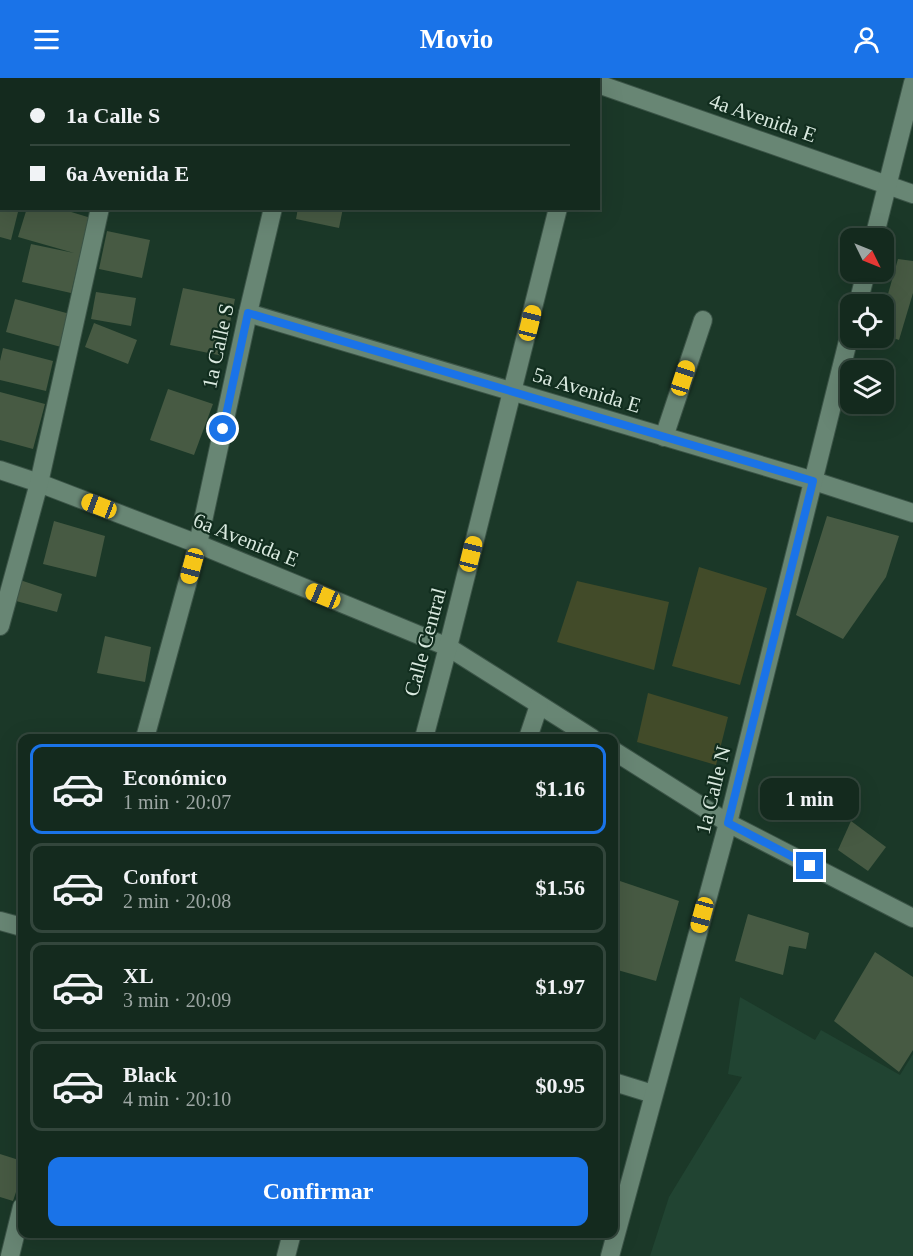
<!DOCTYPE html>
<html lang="es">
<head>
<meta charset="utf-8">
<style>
  :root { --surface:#142a1e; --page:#21362b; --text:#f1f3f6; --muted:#9da7a4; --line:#33463c; --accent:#1a73e8 }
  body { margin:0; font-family:Georgia,serif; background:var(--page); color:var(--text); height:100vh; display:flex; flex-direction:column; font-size:22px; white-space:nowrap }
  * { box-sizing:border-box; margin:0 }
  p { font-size:20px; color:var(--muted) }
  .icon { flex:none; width:33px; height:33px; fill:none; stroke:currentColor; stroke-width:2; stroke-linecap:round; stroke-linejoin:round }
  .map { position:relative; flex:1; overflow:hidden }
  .side { position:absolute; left:18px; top:656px; width:600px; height:504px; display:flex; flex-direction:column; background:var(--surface); border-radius:12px; box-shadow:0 6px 24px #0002,0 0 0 2px var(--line) }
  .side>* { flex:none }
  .hud { position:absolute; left:0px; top:0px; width:600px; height:132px; box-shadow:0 6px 24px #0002,0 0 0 2px var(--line); display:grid; align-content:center; height:132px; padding:0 30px; background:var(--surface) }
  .needle { width:39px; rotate:133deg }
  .buttons { position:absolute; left:840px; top:150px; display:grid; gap:12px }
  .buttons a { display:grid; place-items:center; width:54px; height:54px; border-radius:12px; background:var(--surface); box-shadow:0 6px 24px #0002,0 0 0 2px var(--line); font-size:30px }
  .end { position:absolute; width:27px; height:27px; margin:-14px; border:8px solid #1a73e8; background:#fff; box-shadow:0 0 0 3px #fff }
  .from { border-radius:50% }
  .bubble { position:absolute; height:42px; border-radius:12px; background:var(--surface); box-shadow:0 6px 24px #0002,0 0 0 2px var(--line); font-size:20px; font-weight:600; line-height:42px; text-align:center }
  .car { position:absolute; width:18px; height:36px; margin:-18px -9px; border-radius:8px; box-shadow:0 0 4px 2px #0007; background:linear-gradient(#f5c518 24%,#345 0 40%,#f5c518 0 76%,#345 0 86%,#f5c518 0) }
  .hud b { display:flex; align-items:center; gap:21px; height:57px; font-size:22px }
  .hud b+b { border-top:2px solid var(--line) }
  .hud i { width:15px; height:15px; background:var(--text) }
  ul { padding:10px 0 0; list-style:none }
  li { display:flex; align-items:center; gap:18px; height:90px; margin:0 12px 9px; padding:0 18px; border:3px solid var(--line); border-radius:12px }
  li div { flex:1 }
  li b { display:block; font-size:22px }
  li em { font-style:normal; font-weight:600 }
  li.current { border-color:var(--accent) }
  li>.icon { width:54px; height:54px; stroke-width:1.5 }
  .action { display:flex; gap:12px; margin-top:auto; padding:12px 30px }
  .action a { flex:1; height:69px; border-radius:12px; background:var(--accent); color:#fff; font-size:24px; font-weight:600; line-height:69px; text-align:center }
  header { display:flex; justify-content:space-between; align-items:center; height:78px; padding:0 30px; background:var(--accent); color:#fff; font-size:27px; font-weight:600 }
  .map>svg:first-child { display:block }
</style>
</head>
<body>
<header><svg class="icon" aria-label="menu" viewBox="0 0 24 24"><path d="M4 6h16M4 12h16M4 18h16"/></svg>Movio<svg class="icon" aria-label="person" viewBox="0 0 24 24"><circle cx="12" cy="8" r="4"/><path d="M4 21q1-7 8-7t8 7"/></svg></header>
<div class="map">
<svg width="913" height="1178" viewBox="0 0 913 1178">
  <rect width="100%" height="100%" fill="#1b3828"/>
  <polygon fill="#214432" points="740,919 815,962 821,952 900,997 913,976 913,1178 650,1178 669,1119 742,999 728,996"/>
  <g fill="#424b29">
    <polygon points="699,489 767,510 740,607 672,588"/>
    <polygon points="577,503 669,524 654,592 557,564"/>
    <polygon points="648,615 728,639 716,687 637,664"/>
  </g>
  <g fill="#475a43">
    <polygon points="0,130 19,130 11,162 0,159"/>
    <polygon points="27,130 58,130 91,140 80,177 71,215 22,204 31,166 74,175 18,159"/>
    <polygon points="298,130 343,130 339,150 296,141"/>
    <polygon points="107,153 150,162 142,200 99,191"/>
    <polygon points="898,181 913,183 913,215 899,262 884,257 884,230"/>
    <polygon points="183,210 235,221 223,278 170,267"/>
    <polygon points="96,214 136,220 131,248 91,241"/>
    <polygon points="15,221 70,236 61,269 6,254"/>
    <polygon points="94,245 137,262 128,286 85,269"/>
    <polygon points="3,270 53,283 46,313 0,302 0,283"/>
    <polygon points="168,311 213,326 194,377 150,362"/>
    <polygon points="0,314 45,326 33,371 0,362"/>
    <polygon points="827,438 899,458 886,499 843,561 796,537"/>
    <polygon points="54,443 105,458 96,499 43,486"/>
    <polygon points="20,502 62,516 57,534 16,523"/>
    <polygon points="105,558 151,569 145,604 97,595"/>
    <polygon points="851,743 886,769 868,793 838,772"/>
    <polygon points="614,801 679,823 656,903 614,891"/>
    <polygon points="748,836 809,855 806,871 789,868 783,897 735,883"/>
    <polygon points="875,874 913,899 913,972 899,994 834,943"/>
    <polygon points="0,1076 22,1083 22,1096 13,1123 0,1119"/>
  </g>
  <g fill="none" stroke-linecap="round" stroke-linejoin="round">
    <defs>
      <g id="minor">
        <polyline points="575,0 582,2"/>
        <polyline points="129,2 129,0"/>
        <polyline points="304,2 304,0"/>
        <polyline points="598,6 913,116"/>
        <polyline points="874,160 913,5"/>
        <polyline points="858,226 866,194"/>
        <polyline points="248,235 814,403 913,435"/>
        <polyline points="664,359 703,242"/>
        <polyline points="0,392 39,405 198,466 448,569 592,660"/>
        <polyline points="0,548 39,405 100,130"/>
        <polyline points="145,660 198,466 248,235 273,130"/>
        <polyline points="424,660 448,569 558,130"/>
        <polyline points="528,660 539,627"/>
        <polyline points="614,673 728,745 913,840"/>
        <polyline points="0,843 22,849"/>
        <polyline points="614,1004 653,1016"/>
        <polyline points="10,1178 22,1129"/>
        <polyline points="286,1178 292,1155"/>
        <polyline points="610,1178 728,745 850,255"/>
      </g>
    </defs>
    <use href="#minor" stroke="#3b5447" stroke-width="20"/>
    <use href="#minor" stroke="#688674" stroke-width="18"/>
  </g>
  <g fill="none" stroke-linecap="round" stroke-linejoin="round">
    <polyline stroke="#1a73e8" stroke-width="8" points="223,351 248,235 813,403 728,745 810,788"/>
  </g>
  <g text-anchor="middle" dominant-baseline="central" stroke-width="4.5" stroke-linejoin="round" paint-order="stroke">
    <g font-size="21" fill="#d9e9df" stroke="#112d1e">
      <text transform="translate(763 40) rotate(19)">4a Avenida E</text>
      <text transform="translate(218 268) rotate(-78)">1a Calle S</text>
      <text transform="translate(587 312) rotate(17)">5a Avenida E</text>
      <text transform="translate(246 462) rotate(22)">6a Avenida E</text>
      <text transform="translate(425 564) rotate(-75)">Calle Central</text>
      <text transform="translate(713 712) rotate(-76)">1a Calle N</text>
    </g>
  </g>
</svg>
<div class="buttons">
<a><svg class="needle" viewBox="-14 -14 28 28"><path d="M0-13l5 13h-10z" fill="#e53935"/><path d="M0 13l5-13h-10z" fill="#9da7a4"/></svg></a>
<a><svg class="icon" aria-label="locate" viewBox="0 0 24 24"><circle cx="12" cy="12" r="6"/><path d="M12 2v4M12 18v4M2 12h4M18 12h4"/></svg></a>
<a><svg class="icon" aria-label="layers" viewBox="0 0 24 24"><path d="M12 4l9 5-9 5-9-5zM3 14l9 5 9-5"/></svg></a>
</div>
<i class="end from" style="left:223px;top:351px"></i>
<i class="end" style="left:810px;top:788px"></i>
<div class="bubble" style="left:760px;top:700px;width:99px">1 min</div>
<i class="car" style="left:530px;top:245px;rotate:14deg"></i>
<i class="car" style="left:683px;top:300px;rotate:18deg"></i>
<i class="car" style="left:99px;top:428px;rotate:291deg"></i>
<i class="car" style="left:471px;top:476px;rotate:14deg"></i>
<i class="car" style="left:192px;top:488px;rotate:195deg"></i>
<i class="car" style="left:323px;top:518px;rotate:292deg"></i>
<i class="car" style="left:702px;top:837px;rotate:195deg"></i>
<div class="hud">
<b><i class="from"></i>1a Calle S</b>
<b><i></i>6a Avenida E</b>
</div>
<section class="side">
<ul>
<li class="current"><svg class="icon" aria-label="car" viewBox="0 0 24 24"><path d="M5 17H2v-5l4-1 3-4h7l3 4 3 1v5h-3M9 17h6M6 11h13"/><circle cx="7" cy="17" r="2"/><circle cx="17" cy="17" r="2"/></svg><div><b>Económico</b><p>1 min · 20:07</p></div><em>$1.16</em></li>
<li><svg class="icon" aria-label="car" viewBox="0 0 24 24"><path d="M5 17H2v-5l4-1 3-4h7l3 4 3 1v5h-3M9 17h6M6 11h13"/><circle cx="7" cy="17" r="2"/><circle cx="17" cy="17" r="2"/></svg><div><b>Confort</b><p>2 min · 20:08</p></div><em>$1.56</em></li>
<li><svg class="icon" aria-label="car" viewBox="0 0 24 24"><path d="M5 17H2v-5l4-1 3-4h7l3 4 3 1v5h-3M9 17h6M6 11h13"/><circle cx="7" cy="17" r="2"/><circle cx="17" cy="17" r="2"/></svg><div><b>XL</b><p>3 min · 20:09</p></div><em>$1.97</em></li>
<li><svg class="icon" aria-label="car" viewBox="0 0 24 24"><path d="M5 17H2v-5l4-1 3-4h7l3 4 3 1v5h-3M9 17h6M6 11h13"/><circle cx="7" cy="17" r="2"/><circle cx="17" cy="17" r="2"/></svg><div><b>Black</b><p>4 min · 20:10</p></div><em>$0.95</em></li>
</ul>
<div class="action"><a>Confirmar</a></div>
</section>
</div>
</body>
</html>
